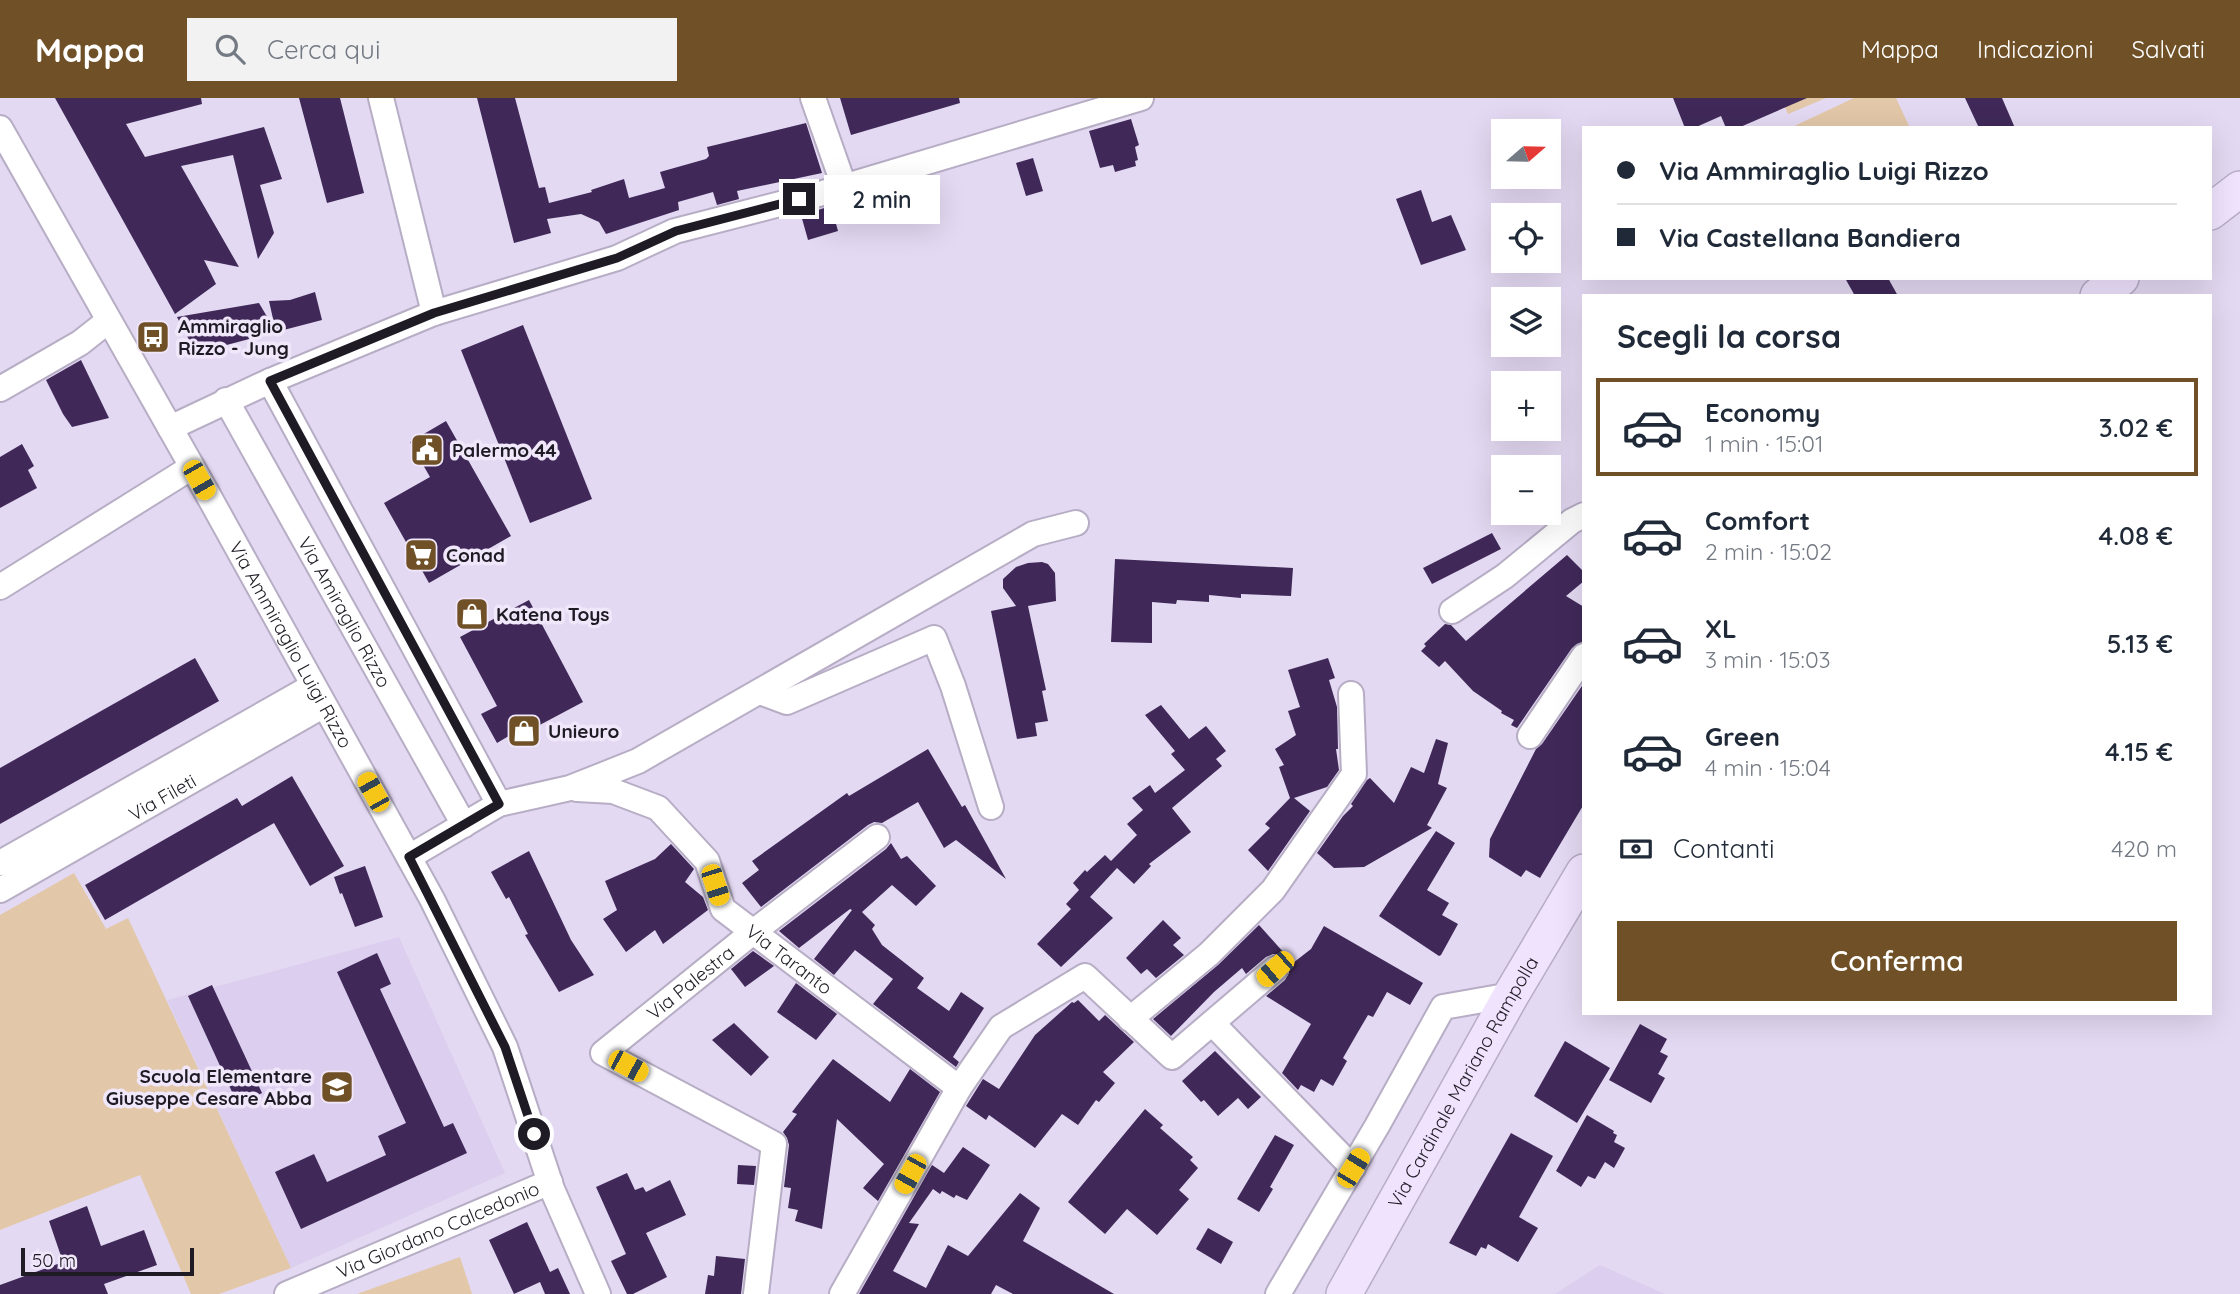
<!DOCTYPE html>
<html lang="it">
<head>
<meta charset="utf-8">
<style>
  :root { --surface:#fff; --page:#f2f2f3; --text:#1f2937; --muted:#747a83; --line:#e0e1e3; --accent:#705026 }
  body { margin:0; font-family:Quicksand,sans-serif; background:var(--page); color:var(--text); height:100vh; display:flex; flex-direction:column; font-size:26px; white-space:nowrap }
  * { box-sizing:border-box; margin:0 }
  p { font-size:23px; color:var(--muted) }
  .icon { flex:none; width:38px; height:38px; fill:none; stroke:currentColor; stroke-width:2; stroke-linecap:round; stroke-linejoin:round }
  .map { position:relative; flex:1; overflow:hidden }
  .details { position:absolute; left:1582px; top:196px; width:630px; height:721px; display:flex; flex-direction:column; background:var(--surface); border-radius:0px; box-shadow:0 7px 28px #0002 }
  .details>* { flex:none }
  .banner { position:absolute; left:1582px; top:28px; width:630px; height:154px; border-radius:0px; box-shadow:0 7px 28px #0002; display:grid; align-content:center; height:154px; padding:0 35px; background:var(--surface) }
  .needle { width:46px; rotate:70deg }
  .tools { position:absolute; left:1491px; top:21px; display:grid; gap:14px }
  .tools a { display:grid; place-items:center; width:70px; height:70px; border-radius:0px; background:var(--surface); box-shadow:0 7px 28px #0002; font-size:35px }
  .scale { position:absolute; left:21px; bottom:18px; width:173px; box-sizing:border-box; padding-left:7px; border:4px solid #1f1b24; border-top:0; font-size:19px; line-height:24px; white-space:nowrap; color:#1f1b24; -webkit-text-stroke:5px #f0e7fb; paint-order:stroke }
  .end { position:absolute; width:32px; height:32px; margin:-16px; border:9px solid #1f1b24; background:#fff; box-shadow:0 0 0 4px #fff }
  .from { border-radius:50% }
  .bubble { position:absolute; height:49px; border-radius:0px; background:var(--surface); box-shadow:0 7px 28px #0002; font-size:23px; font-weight:600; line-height:49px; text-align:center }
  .car { position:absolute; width:21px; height:42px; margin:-21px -10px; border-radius:9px; box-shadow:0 0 5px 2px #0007; background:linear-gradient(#f5c518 24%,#345 0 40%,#f5c518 0 76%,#345 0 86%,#f5c518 0) }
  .banner b { display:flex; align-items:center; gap:24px; height:66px; font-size:26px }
  .banner b+b { border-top:2px solid var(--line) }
  .banner i { width:18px; height:18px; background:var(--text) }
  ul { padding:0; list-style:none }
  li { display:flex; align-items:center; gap:21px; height:98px; margin:0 14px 10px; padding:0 21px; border:4px solid transparent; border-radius:0px }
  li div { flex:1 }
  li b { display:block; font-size:26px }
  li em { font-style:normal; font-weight:600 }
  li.on { border-color:var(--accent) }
  li>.icon { width:63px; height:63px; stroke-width:1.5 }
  h2 { padding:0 35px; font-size:32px; line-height:84px }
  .pay { display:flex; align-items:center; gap:18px; height:77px; padding:0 35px; font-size:26px }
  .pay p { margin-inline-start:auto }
  .cta { display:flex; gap:14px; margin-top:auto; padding:14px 35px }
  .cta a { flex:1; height:80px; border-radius:0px; background:var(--accent); color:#fff; font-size:28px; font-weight:600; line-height:80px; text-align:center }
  header { display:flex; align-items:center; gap:42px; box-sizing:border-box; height:98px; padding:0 35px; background:var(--accent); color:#fff }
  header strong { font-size:33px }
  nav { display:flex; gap:38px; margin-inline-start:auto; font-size:24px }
  .search { width:490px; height:63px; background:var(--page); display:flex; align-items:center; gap:18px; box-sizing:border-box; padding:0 24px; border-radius:0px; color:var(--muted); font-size:26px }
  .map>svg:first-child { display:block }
</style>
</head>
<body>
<header>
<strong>Mappa</strong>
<div class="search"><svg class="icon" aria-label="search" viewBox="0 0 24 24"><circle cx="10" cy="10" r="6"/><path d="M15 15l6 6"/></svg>Cerca qui</div>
<nav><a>Mappa</a><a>Indicazioni</a><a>Salvati</a></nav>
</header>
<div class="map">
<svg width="2240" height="1196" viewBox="0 0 2240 1196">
  <rect width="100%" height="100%" fill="#e3d9f2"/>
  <g fill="#dcceee">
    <polygon points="399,839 505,1075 291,1170 167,902"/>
    <polygon points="1600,1167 1665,1196 1555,1196"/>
  </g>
  <g fill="#e2c7a8">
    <polygon points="1781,0 1826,0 1788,16"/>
    <polygon points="1854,0 1896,0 1910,30 1790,30"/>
    <polygon points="74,775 106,831 128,820 291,1170 219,1196 191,1196 140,1077 0,1132 0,817"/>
    <polygon points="460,1159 472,1196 357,1196"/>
  </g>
  <g fill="#402959">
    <polygon points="55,0 201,0 202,6 126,26 145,59 264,29 282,81 260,87 274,135 258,161 233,57 181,68 239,169 204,162 216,186 175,216"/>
    <polygon points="299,0 340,0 364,95 327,105"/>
    <polygon points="477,0 515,0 539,90 545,89 549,105 592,94 591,92 624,81 629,100 665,90 660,74 706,61 709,58 707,49 806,25 822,75 737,93 739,101 717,107 713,94 678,104 679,112 606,136 599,124 581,116 547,121 551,135 514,145"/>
    <polygon points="840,0 959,0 960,5 851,37"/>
    <polygon points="1673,0 1807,0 1738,30 1726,30 1721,18 1694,30 1685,30"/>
    <polygon points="1965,0 2002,0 2015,30 1979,30"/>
    <polygon points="1131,21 1139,47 1135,49 1138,62 1135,63 1136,68 1115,74 1113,67 1100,70 1089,33"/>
    <polygon points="1033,60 1043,93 1026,98 1016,65"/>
    <polygon points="1421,92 1432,124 1451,117 1466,152 1421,167 1396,101"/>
    <polygon points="831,108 838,133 808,142 801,117"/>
    <polygon points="1845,180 1888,180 1898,198 1855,198"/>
    <polygon points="315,194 322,222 276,234 269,203 290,202"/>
    <polygon points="259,205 276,234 196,255 177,219"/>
    <polygon points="523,227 592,401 530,425 461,252"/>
    <polygon points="81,262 109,320 72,329 63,316 46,282"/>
    <polygon points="446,323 511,438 429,485 384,405 430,379 410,344"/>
    <polygon points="22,346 34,368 28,372 37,390 0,410 0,359"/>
    <polygon points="1492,435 1501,451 1432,486 1423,470"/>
    <polygon points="1567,457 1584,474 1584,483 1566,498 1584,509 1584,543 1572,550 1517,630 1511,627 1514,622 1501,615 1502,613 1473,593 1445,563 1439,569 1421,553 1426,548 1424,546 1445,526 1451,527 1466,543"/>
    <polygon points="1115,461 1293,470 1291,498 1241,496 1241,500 1209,497 1209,504 1177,502 1176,506 1152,504 1152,545 1111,544"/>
    <polygon points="1042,464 1048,466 1055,475 1056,503 1028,508 1046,592 1042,593 1048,623 1035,625 1037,638 1017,641 991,513 1016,508 1003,490 1003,481 1016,469 1028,465"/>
    <polygon points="529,502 583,604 519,638 514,635 497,645 481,616 497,608 460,539"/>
    <polygon points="195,560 219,603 0,726 0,670"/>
    <polygon points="1328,560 1335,580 1329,582 1337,609 1338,651 1336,651 1339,672 1327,689 1294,700 1310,713 1268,773 1248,752 1270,730 1265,726 1290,700 1279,669 1284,667 1275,651 1296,637 1288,613 1300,609 1288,572"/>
    <polygon points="1584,585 1584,706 1540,780 1526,772 1521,779 1489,759 1490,741 1536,651 1542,646"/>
    <polygon points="1161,607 1189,641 1206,628 1226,653 1216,661 1222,668 1172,710 1191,734 1149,766 1151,768 1134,786 1117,770 1090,799 1113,820 1061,869 1037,846 1071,811 1066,806 1079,792 1073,785 1085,772 1087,774 1105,757 1111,763 1137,737 1127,726 1143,712 1132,700 1150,687 1155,695 1185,672 1171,656 1175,653 1145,617"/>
    <polygon points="1436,641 1448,645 1438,686 1447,690 1427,727 1432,730 1364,769 1334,770 1317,755 1343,718 1353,708 1351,706 1367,682 1370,680 1394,705 1411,669 1424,675"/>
    <polygon points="928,651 962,709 965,707 1006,781 956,742 944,750 918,704 882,725 874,724 868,727 761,809 742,785 759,772 752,763 847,695 849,698"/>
    <polygon points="292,678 344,768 310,788 274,725 105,822 85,787 237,700 242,708"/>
    <polygon points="1436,733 1455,745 1427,792 1449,805 1442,817 1458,826 1441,857 1439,858 1379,818"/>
    <polygon points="891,745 901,761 907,758 936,788 916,808 892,787 862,814 875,827 872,831 882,847 924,880 917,890 949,913 961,894 984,910 953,959 959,964 956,969 873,906 893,881 855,852 834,877 814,861 852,812 850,811 799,850 779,833 886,751"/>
    <polygon points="671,746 694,771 685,784 703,799 708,812 663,846 655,832 626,854 603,821 617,812 605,783 655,761"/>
    <polygon points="529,753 571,842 594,877 559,894 525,837 528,836 509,799 506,801 491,774"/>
    <polygon points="365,768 383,819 355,829 342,795 340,796 334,779"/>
    <polygon points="1163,822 1181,840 1173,847 1184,857 1156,880 1147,871 1141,876 1126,860"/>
    <polygon points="1259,827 1293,865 1311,851 1324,828 1423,885 1410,907 1387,894 1373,919 1368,917 1358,934 1343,960 1347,963 1333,988 1321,981 1314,994 1301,987 1298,992 1282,975 1311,926 1266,898 1285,882 1289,875 1287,862 1281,857 1273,856 1266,859 1246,876 1242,870 1214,894 1171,938 1153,921 1218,867"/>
    <polygon points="753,853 774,868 745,889 731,871"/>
    <polygon points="377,855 391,886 380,891 444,1029 453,1025 467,1055 301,1131 275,1074 314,1056 327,1084 386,1057 378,1038 406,1025 337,874"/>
    <polygon points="796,885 837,916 816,942 777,914"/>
    <polygon points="212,887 262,995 238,1007 188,898"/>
    <polygon points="1078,902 1099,923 1105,917 1134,944 1103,974 1115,985 1099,1004 1096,1002 1078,1027 1062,1016 1035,1050 989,1017 986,1022 966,1008 983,981 999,991 1035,937 1072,904 1074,905"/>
    <polygon points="734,925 769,959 751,978 712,942"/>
    <polygon points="1640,926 1667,941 1660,954 1668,958 1658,976 1665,980 1651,1005 1609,982"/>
    <polygon points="1565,943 1610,970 1577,1025 1534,998"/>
    <polygon points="1215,953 1261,999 1248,1011 1238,1000 1218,1018 1204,1002 1201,1004 1182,983"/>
    <polygon points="833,961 890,1004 910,971 940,994 878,1103 863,1090 884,1066 837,1021 822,1131 795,1123 798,1112 788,1110 791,1090 784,1089 789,1047 787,1040 783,1034 797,1016 792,1014"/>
    <polygon points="1145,1011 1163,1027 1160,1030 1193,1059 1190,1062 1198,1070 1179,1092 1189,1101 1157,1137 1127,1111 1105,1136 1068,1104"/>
    <polygon points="1587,1017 1614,1033 1613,1035 1617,1037 1614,1044 1625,1050 1614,1070 1605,1064 1595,1081 1588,1078 1581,1089 1556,1073"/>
    <polygon points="1511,1035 1553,1058 1519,1119 1538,1130 1518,1164 1488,1146 1486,1151 1481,1149 1476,1158 1449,1145"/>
    <polygon points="1275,1037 1294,1047 1270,1089 1273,1091 1259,1114 1237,1101"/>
    <polygon points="963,1049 990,1067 967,1102 956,1097 954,1100 942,1093 940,1096 933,1091 909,1125 919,1126 893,1173 926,1190 948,1147 968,1158 1020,1095 1040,1110 1023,1143 1114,1196 1013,1196 996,1187 991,1196 859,1196 932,1067 944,1075"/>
    <polygon points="738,1067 756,1068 754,1087 737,1086"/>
    <polygon points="627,1075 635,1092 643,1089 646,1094 670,1082 686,1117 646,1135 667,1179 633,1196 627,1196 611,1163 626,1156 596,1089"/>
    <polygon points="87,1108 101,1148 144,1132 157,1167 104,1186 108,1196 0,1196 0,1187 63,1164 49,1123"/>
    <polygon points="527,1124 550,1174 558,1170 570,1196 545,1196 540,1184 514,1196 489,1142"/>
    <polygon points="1208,1130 1233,1144 1221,1166 1196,1151"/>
    <polygon points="716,1158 745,1161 741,1196 705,1196 708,1177 714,1178"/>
  </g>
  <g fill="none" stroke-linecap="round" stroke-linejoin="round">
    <defs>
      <g id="street">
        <polyline points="381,0 434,215"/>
        <polyline points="813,0 844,88"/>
        <path id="s1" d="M 0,30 L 207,395 L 432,801 L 505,949 L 552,1091 L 598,1196"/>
        <polyline points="270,283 499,706"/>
        <polyline points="0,291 80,245 108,223"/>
        <path id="s2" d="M 226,302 L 464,727"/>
        <polyline points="170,330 270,283 434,215 617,160 675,133 823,95 1141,0"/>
        <polyline points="0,489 192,369"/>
        <polyline points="1452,513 1505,478 1572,423 1584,417"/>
        <polyline points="760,594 787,604 934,540 953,588 991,709"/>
        <polyline points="1530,638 1584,558"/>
        <path id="s3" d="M 577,691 L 613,693 L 658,710 L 707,763 L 723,811 L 959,990"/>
        <polyline points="409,759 499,706 570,690 638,663 1033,436 1076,425"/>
        <polyline points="0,765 313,588"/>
        <path id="s4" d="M 0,792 L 324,607"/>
        <polyline points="1130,921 1209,856 1273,792 1354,676 1351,596"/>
        <polyline points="1212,925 1353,1070"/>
        <path id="s5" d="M 287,1196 L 550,1084"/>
        <path id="s6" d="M 756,1196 L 774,1046 L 603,955 L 753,834 L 877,739"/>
        <polyline points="842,1196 959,990 1001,929 1085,878 1172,959 1275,871"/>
        <polyline points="1278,1196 1377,1028 1443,909 1511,897"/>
      </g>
      <g id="secondary">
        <polyline points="2210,114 2240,91"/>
        <polyline points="2098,198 2121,180"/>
        <path id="s7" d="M 1344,1196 L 1511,897 L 1584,774"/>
      </g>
    </defs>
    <use href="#street" stroke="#b7adc5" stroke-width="28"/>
    <use href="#secondary" stroke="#b7adc5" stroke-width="38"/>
    <use href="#street" stroke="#fff" stroke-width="24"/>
    <use href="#secondary" stroke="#f0e3fe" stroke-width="35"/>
  </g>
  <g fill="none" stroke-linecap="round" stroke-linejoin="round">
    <polyline stroke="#1f1b24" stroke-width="9" points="534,1036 505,949 409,759 499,706 270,283 434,215 617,160 676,133 799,101"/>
  </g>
  <defs>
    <symbol id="bus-square" viewBox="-11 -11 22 22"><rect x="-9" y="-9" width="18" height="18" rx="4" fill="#705026" stroke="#f0e7fb"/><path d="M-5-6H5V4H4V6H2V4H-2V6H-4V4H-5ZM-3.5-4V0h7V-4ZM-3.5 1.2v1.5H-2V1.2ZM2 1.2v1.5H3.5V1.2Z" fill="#fff"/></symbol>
    <symbol id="civic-square" viewBox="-11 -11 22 22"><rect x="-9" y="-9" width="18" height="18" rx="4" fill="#705026" stroke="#f0e7fb"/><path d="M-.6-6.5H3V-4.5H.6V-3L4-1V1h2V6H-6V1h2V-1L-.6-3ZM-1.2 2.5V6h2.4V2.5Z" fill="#fff"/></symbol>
    <symbol id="supermarket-square" viewBox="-11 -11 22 22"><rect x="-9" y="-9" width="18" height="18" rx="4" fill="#705026" stroke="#f0e7fb"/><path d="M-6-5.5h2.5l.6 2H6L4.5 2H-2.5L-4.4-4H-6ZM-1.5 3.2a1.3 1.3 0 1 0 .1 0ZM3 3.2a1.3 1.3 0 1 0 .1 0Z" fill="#fff"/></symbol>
    <symbol id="shop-square" viewBox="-11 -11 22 22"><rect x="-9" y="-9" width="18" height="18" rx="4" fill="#705026" stroke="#f0e7fb"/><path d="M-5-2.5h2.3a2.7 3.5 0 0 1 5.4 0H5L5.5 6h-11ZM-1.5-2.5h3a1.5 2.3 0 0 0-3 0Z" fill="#fff"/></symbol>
    <symbol id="school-square" viewBox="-11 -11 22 22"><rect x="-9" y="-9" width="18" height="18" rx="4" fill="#705026" stroke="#f0e7fb"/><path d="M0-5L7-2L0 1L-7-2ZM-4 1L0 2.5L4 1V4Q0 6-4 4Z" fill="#fff"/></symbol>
  </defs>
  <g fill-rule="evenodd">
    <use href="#bus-square" x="134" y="220" width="38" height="38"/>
    <use href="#civic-square" x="408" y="333" width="38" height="38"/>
    <use href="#supermarket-square" x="402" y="438" width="38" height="38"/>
    <use href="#shop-square" x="453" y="497" width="38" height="38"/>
    <use href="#shop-square" x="505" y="614" width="38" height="38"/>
    <use href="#school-square" x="318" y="970" width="38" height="38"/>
  </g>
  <g text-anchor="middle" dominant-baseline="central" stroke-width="7" stroke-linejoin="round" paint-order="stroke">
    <g font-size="19" font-weight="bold" fill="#1f1b24" stroke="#f0e7fb" text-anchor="start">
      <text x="178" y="228">Ammiraglio<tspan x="178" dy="22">Rizzo - Jung</tspan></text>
      <text x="452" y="352">Palermo 44</text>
      <text x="446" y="457">Conad</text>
      <text x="496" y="516">Katena Toys</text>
      <text x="548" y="633">Unieuro</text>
      <text x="312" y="978" text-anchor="end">Scuola Elementare<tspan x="312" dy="22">Giuseppe Cesare Abba</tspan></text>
    </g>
    <g font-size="19" fill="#1f1b24" stroke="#f0e7fb">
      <text stroke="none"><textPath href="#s2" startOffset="243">Via Amiraglio Rizzo</textPath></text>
      <text stroke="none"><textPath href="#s1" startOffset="593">Via Ammiraglio Luigi Rizzo</textPath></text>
      <text stroke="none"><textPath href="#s4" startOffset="187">Via Fileti</textPath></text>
      <text stroke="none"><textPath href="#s3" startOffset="290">Via Taranto</textPath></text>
      <text stroke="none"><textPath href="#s6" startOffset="457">Via Palestra</textPath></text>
      <text stroke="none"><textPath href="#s7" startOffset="243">Via Cardinale Mariano Rampolla</textPath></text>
      <text stroke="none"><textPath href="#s5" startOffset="164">Via Giordano Calcedonio</textPath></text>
    </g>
  </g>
</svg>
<div class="tools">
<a><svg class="needle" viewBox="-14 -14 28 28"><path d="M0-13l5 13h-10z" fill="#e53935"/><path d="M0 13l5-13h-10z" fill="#747a83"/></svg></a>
<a><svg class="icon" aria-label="locate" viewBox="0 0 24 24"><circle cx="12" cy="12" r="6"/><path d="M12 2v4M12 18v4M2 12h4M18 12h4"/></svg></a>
<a><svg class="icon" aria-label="layers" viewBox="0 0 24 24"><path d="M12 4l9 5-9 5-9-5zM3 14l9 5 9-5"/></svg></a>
<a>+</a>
<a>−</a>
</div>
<div class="scale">50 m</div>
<i class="end from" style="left:534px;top:1036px"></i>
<i class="end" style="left:799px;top:101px"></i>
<div class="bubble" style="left:824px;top:77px;width:116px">2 min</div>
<i class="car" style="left:199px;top:382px;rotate:150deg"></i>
<i class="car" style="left:373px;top:694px;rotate:331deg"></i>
<i class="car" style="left:715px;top:787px;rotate:162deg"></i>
<i class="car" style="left:1275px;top:871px;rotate:229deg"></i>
<i class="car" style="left:628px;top:968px;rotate:118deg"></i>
<i class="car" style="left:1353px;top:1070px;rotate:31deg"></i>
<i class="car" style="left:910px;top:1076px;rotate:209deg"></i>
<div class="banner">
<b><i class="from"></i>Via Ammiraglio Luigi Rizzo</b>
<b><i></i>Via Castellana Bandiera</b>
</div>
<section class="details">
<h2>Scegli la corsa</h2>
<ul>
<li class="on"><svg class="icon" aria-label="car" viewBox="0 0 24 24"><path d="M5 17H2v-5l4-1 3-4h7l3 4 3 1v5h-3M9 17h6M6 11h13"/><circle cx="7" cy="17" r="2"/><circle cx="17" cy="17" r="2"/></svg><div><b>Economy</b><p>1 min · 15:01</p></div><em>3.02 €</em></li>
<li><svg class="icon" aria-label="car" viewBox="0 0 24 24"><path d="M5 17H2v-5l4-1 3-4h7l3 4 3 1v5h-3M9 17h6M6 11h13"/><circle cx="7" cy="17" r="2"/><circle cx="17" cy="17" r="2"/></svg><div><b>Comfort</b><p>2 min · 15:02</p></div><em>4.08 €</em></li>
<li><svg class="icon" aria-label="car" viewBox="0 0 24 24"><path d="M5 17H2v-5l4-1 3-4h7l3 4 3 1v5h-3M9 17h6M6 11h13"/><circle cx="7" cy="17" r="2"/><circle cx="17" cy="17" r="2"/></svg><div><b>XL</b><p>3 min · 15:03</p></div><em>5.13 €</em></li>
<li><svg class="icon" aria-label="car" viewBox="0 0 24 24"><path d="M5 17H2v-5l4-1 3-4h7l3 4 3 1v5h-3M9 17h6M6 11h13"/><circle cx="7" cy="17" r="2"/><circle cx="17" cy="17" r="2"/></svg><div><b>Green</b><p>4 min · 15:04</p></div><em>4.15 €</em></li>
</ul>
<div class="pay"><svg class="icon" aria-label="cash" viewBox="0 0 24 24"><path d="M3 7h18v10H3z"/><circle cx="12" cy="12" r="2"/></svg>Contanti<p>420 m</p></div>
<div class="cta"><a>Conferma</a></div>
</section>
</div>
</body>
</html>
